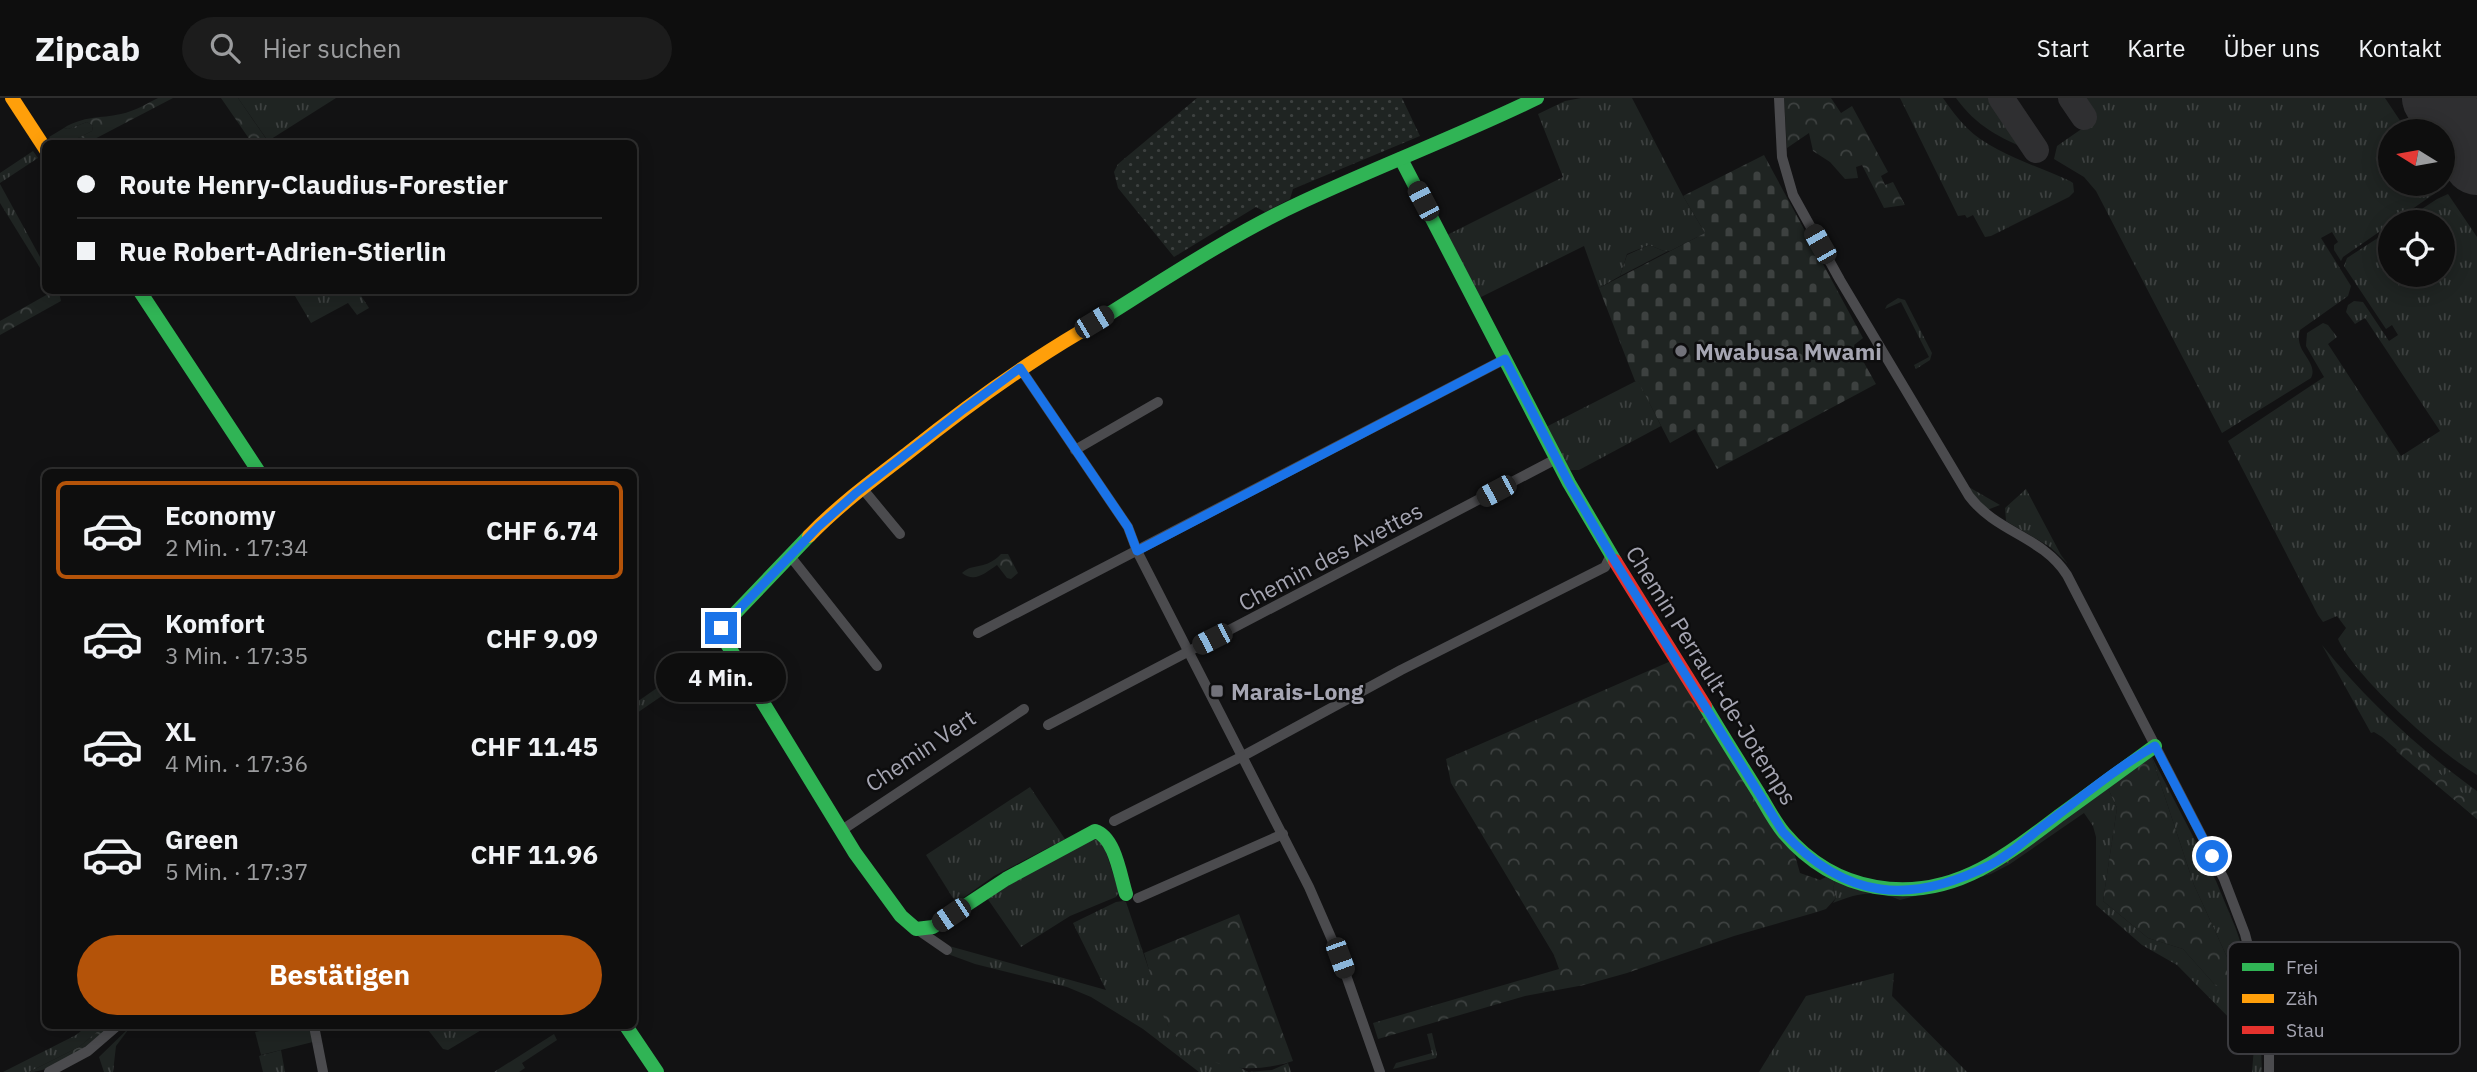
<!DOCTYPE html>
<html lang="de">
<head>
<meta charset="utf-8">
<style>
  :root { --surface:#0e0e0e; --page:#1c1c1c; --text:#f1f3f6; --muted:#9b9c9e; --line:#2e2e2e; --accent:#b45309 }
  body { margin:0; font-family:"IBM Plex Sans",sans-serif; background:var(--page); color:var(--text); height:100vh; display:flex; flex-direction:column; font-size:26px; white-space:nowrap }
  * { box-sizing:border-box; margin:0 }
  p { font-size:23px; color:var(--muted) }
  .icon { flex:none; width:38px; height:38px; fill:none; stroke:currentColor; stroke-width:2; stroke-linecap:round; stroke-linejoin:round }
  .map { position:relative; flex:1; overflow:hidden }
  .drawer { position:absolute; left:42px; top:371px; width:595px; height:560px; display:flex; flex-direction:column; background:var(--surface); border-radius:10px; box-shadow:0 4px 18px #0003,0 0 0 2px var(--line) }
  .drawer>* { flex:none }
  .guide { position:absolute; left:42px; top:42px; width:595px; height:154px; border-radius:10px; box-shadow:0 4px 18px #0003,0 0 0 2px var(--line); display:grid; align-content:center; height:154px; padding:0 35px; background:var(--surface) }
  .needle { width:46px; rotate:281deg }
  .fabs { position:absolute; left:2378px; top:21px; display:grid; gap:14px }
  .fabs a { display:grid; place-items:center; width:77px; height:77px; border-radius:50%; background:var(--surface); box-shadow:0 4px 18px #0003,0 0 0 2px var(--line); font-size:35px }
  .end { position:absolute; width:32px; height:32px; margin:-16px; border:9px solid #1a73e8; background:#fff; box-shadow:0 0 0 4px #fff }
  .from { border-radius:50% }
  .bubble { position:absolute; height:49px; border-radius:24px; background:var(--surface); box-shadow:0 4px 18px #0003,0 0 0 2px var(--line); font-size:23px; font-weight:800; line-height:49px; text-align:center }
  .car { position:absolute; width:21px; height:42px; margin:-21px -10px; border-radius:9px; box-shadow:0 0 5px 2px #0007; background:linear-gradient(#222 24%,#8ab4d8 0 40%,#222 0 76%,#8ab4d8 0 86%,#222 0) }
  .guide b { display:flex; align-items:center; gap:24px; height:66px; font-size:26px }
  .guide b+b { border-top:2px solid var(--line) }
  .guide i { width:18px; height:18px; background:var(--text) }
  ul { padding:12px 0 0; list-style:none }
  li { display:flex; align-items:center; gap:21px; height:98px; margin:0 14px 10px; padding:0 21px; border:4px solid transparent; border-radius:10px }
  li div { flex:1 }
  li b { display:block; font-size:26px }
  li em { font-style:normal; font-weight:800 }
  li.current { border-color:var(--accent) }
  li>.icon { width:63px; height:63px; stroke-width:1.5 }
  .button { display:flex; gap:14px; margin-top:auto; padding:14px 35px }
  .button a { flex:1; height:80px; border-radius:42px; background:var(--accent); color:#fff; font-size:28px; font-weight:800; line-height:80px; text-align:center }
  header { display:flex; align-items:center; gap:42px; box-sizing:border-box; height:98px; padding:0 35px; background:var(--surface); border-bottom:2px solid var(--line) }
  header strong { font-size:33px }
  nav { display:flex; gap:38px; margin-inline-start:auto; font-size:24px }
  .search { width:490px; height:63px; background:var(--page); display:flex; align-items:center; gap:18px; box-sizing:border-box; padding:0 24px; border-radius:38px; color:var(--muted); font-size:26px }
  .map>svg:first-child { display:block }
</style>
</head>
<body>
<header>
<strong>Zipcab</strong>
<div class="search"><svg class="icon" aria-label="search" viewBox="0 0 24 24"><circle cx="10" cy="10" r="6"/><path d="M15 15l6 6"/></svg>Hier suchen</div>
<nav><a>Start</a><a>Karte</a><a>Über uns</a><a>Kontakt</a></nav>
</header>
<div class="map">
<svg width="2477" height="974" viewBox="0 0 2477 974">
  <defs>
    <pattern id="grass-tufts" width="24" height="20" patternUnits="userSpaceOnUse" patternTransform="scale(1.75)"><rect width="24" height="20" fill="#1f2422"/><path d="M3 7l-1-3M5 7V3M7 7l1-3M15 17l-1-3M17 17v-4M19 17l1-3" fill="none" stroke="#3d4140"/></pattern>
    <pattern id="forest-crowns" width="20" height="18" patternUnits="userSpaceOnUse" patternTransform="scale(1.75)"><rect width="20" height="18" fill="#1f2422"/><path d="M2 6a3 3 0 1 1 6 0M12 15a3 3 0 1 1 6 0" fill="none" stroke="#3d4140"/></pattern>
    <pattern id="cemetery-stones" width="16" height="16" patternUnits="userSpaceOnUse" patternTransform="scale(1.75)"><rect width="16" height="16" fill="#1f2422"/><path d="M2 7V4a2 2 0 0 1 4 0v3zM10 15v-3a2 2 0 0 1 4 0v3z" fill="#3d4140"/></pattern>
    <pattern id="garden-dots" width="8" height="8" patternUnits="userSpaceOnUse" patternTransform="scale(1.75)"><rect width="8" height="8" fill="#1f2422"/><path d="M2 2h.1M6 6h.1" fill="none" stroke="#3d4140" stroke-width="1.8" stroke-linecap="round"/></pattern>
  </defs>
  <rect width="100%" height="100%" fill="#121213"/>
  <g fill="url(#grass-tufts)">
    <polygon points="238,0 336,0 268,43"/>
    <polygon points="1581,0 1632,0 1683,98 1705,135 1670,153 1664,153 1649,147 1627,156 1620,178 1599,190 1584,148 1479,200 1447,137 1563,79 1538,16 1565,3"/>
    <path d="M 1900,0 L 1943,0 C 1950,10 1958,21 1967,30 C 1992,55 2038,68 2070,83 L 2073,85 L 2074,94 L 2069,99 L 1991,138 L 1985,139 L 1973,117 L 1967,120 L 1965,117 L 1958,118 Z"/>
    <path d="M 1956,0 L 1998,0 L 2032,53 C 2001,41 1976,28 1956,0 Z"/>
    <path d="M 2078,0 L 2385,0 L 2407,33 L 2390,33 L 2390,86 L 2442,86 L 2444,89 L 2343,159 L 2341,163 L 2334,152 L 2334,147 L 2338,144 L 2332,134 L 2321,140 L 2351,188 L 2348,198 L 2300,232 C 2293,254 2319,263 2311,280 L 2222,335 L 2096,93 L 2084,79 L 2054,61 L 2057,48 L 2093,23 Z"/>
    <polygon points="87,24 93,28 92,33 68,45 54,45 49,39 64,30 68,31"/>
    <polygon points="33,53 38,60 0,85 0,75"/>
    <polygon points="0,86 45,168 45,178 0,105"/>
    <path d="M 2448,96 L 2477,139 L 2477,677 C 2440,655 2355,579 2338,541 L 2346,530 L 2337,518 L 2323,524 L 2318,517 L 2228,343 L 2324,279 L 2306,248 L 2307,235 L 2323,225 L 2328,227 L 2337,239 L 2328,246 L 2401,358 L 2440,333 L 2365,220 L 2355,226 L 2346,214 L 2348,207 L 2354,203 L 2363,204 L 2389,243 L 2398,237 L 2392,227 L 2386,231 L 2344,168 L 2347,160 L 2390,132 L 2390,177 L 2443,177 L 2443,124 L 2402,124 L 2437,101 Z"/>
    <polygon points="292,193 358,193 369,210 357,217 348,205 311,225"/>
    <polygon points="1898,200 1905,202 1932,255 1930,262 1916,271 1914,267 1929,259 1901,204 1885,211 1887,207"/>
    <polygon points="1638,282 1661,328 1579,372 1566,372 1544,330"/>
    <polygon points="1967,388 2000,407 1987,412"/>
    <polygon points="2026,391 2061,457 2067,465 2050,449 2006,423 2005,410"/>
    <path d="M 2322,547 C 2366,602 2420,652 2477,693 L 2477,721 L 2382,639 L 2374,634 L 2371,635 Z"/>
    <polygon points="710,553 716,561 634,617 634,606"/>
    <polygon points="2151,657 2216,783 2236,831 2246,861 2260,924 2262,974 2252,974 2254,949 2248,939 2177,867 2142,847 2096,807 2096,739 2093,728 2084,715 2010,766 1991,776 1946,788 2107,688 2117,710 2103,803 2148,840 2183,851 2216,888 2232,870 2194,787"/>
    <polygon points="1030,689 1065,741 994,778 956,805 926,757"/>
    <polygon points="1092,739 1101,739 1119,794 1116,799 1070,818 1021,849 987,800"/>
    <path d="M 1835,784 L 1844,785 L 1919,797 L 1900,802 C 1876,791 1857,795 1833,805 L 1836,800 L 1833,790 Z"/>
    <polygon points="1123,803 1126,804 1168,928 1248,974 1272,972 1288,965 1291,974 1199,974 1143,931 1091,899 1067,889 975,866 945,855 949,848 1106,892 1073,825 1116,804"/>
    <polygon points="1894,875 1892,898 1967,974 1759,974 1806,898"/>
    <polygon points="87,928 104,928 79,949 29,974 3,974 76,937"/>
    <polygon points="131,928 116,948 113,974 104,974 99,959"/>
    <polygon points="425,928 488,928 448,952 443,951"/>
    <polygon points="1432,935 1437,957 1436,960 1393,971 1396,965 1432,955 1427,936"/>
    <polygon points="554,936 557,942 522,965 525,970 519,974 494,974"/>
    <polygon points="281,952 285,974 263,974 259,958"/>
  </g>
  <g fill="url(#forest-crowns)">
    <path d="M 158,0 L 173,0 L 87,45 L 68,45 L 92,33 L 93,28 L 87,24 L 68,31 L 64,30 L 67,28 C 90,17 98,21 121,16 C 135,13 146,6 158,0 Z"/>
    <polygon points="221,0 238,0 269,45 252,45"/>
    <polygon points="1784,0 1831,0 1841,15 1852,8 1888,74 1881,78 1885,87 1893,84 1905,107 1884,110 1862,67 1856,69 1858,80 1845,81 1830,64 1813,53 1809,35 1787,50"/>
    <polygon points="1649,147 1664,153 1674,150 1620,178 1627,157"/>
    <polygon points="59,194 61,203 0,237 0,223 48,196"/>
    <path d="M 1001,456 L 1008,456 L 1018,475 L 1011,481 L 1007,480 L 997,467 C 985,475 975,485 962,475 C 974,464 985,473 1001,456 Z"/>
    <polygon points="1671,563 1778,738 1794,754 1800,775 1820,782 1826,779 1835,784 1833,790 1836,800 1826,811 1817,814 1734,838 1627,875 1584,887 1525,898 1378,941 1373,925 1559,871 1554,857 1451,685 1446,661"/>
    <polygon points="2401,644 2443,678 2448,673 2459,682 2455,689 2477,707 2477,721 2396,653"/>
    <polygon points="2151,657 2194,787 2232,870 2226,883 2216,888 2183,851 2148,840 2103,803 2117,710 2107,688"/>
    <path d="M 1239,816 L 1293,963 C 1258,974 1221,974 1191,951 C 1183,945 1173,937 1168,928 C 1157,907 1151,877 1144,855 Z"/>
    <path d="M 104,928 L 111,928 C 91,945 56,974 29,974 L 79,949 Z"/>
  </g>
  <polygon fill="url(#cemetery-stones)" points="1764,57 1863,240 1854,247 1876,286 1717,371 1695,331 1670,345 1638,283 1635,283 1599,190 1705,135 1683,98"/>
  <polygon fill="url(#garden-dots)" points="1197,0 1402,0 1420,38 1293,91 1290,101 1265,114 1256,109 1174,159 1118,90 1114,74 1118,66"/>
  <polygon fill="#1f2422" points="282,928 310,928 313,944 261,957 255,934"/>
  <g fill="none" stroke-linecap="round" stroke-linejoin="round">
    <g stroke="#2f2f31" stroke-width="26">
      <polyline points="2001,0 2036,52"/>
      <polyline points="2071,0 2084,19"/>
      <polyline points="2471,53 2477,55"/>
    </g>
    <polyline stroke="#2f2f31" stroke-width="68" points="2436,0 2477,63"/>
    <g stroke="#4b4b4e" stroke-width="10">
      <path d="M 1779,0 L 1782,59 L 1793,97 L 1840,182 L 1969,398 C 1997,435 2042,438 2067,477 L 2224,781 L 2245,836 L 2263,906 L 2269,943 L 2269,974"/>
      <polyline points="1020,270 1128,429 1137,453 1309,789 1340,860 1380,974"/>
      <polyline points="1075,352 1158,304"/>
      <polyline points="862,390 900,436"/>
      <polyline points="790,458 877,568"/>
      <polyline points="978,535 1505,261"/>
      <polyline points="1048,627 1556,361"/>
      <polyline points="1114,723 1243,658 1401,572 1605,469 1611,457"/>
      <polyline points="842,732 1024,611"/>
      <polyline points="1138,800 1283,736"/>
      <polyline points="918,832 947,852"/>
      <polyline points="314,928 323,974"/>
      <polyline points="49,974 88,953 117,928"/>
    </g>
    <g stroke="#30b455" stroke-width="14">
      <polyline points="1401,61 1569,385 1615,463"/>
      <polyline points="139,192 259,374"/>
      <path d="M 1080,234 C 1153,189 1226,139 1304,103 C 1381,67 1461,37 1537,0"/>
      <path d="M 809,438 L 721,530 L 721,536 L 855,755 L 901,818 L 916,831 L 933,829 L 1006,781 L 1095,733 C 1115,739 1120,777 1126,796"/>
      <path d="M 1705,608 C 1722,637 1740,665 1758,694 C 1766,707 1774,723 1784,735 C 1835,795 1912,807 1981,771 C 2009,756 2035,736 2060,717 C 2092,694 2123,671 2155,648"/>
      <polyline points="626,928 657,974"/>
    </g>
    <g stroke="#ff9f0a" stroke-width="14">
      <polyline points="12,0 46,52"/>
      <path d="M 809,438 C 839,407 874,381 908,355 C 963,311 1019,270 1080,234"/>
    </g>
    <polyline stroke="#e5322d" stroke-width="14" points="1615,463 1705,608"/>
  </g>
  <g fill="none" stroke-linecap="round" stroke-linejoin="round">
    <path stroke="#1a73e8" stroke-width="9" d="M 721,530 L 818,429 L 856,395 L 964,311 L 1020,270 L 1128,429 L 1137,453 L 1505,261 L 1569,385 L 1611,457 L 1783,734 C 1846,802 1910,807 1990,767 C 2008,758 2023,744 2038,732 C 2076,704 2114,671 2155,648 L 2212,758"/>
  </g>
  <g fill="#72727a" stroke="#0d0d0e" stroke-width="2.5">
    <circle cx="1681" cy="253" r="7"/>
    <rect x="1210" y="586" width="14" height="14" rx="3.5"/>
  </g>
  <g text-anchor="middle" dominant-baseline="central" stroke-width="5" stroke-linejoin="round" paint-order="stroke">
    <g font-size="23" font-weight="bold" fill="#a5a5b2" stroke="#0d0d0e" text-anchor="start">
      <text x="1695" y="253">Mwabusa Mwami</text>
      <text x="1231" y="593">Marais-Long</text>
    </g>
    <g font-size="23" fill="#a5a5b2" stroke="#0d0d0e">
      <text transform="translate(1330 458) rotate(-28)">Chemin des Avettes</text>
      <text transform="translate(1712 577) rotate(58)">Chemin Perrault-de-Jotemps</text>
      <text transform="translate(920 652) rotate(-34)">Chemin Vert</text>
    </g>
  </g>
  <rect x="2228" y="844" width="232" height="112" rx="10" fill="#0d0d0e" stroke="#3b3b3f" stroke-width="2"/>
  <rect x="2242" y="865" width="32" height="8" fill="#30b455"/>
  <rect x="2242" y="896" width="32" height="9" fill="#ff9f0a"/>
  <rect x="2242" y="928" width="32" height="8" fill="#e5322d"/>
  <g font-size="19" fill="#a5a5b2">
    <text x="2286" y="876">Frei</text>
    <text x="2286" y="907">Zäh</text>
    <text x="2286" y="939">Stau</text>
  </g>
</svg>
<div class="fabs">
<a><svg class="needle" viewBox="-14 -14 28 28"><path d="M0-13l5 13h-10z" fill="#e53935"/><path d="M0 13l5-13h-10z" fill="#9b9c9e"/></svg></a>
<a><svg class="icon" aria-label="locate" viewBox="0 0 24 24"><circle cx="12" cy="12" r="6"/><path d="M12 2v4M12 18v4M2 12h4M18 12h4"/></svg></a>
</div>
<i class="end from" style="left:2212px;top:758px"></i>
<i class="end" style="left:721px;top:530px"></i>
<div class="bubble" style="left:656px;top:555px;width:130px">4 Min.</div>
<i class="car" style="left:1423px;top:103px;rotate:332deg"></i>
<i class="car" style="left:1820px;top:146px;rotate:330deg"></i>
<i class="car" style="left:1094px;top:224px;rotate:59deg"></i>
<i class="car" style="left:1496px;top:393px;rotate:242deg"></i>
<i class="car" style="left:1212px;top:541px;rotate:243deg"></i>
<i class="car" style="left:951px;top:817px;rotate:236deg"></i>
<i class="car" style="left:1340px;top:860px;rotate:160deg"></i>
<div class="guide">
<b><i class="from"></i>Route Henry-Claudius-Forestier</b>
<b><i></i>Rue Robert-Adrien-Stierlin</b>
</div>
<section class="drawer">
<ul>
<li class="current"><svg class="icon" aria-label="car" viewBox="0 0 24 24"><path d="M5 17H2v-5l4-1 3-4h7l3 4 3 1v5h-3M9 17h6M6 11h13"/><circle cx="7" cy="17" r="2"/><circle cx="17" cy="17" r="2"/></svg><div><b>Economy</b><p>2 Min. · 17:34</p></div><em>CHF 6.74</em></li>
<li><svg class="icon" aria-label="car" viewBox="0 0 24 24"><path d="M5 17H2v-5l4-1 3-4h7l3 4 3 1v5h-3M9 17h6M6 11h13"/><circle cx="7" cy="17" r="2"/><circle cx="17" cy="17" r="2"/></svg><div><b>Komfort</b><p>3 Min. · 17:35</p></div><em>CHF 9.09</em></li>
<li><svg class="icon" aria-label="car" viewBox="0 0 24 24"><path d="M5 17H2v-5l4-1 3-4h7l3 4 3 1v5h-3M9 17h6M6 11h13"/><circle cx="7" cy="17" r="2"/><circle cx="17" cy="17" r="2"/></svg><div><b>XL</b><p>4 Min. · 17:36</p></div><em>CHF 11.45</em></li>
<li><svg class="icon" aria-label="car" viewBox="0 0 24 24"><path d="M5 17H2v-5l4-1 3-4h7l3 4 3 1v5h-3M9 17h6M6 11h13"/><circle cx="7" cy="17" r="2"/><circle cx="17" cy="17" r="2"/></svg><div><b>Green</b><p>5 Min. · 17:37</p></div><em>CHF 11.96</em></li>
</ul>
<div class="button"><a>Bestätigen</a></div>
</section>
</div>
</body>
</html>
